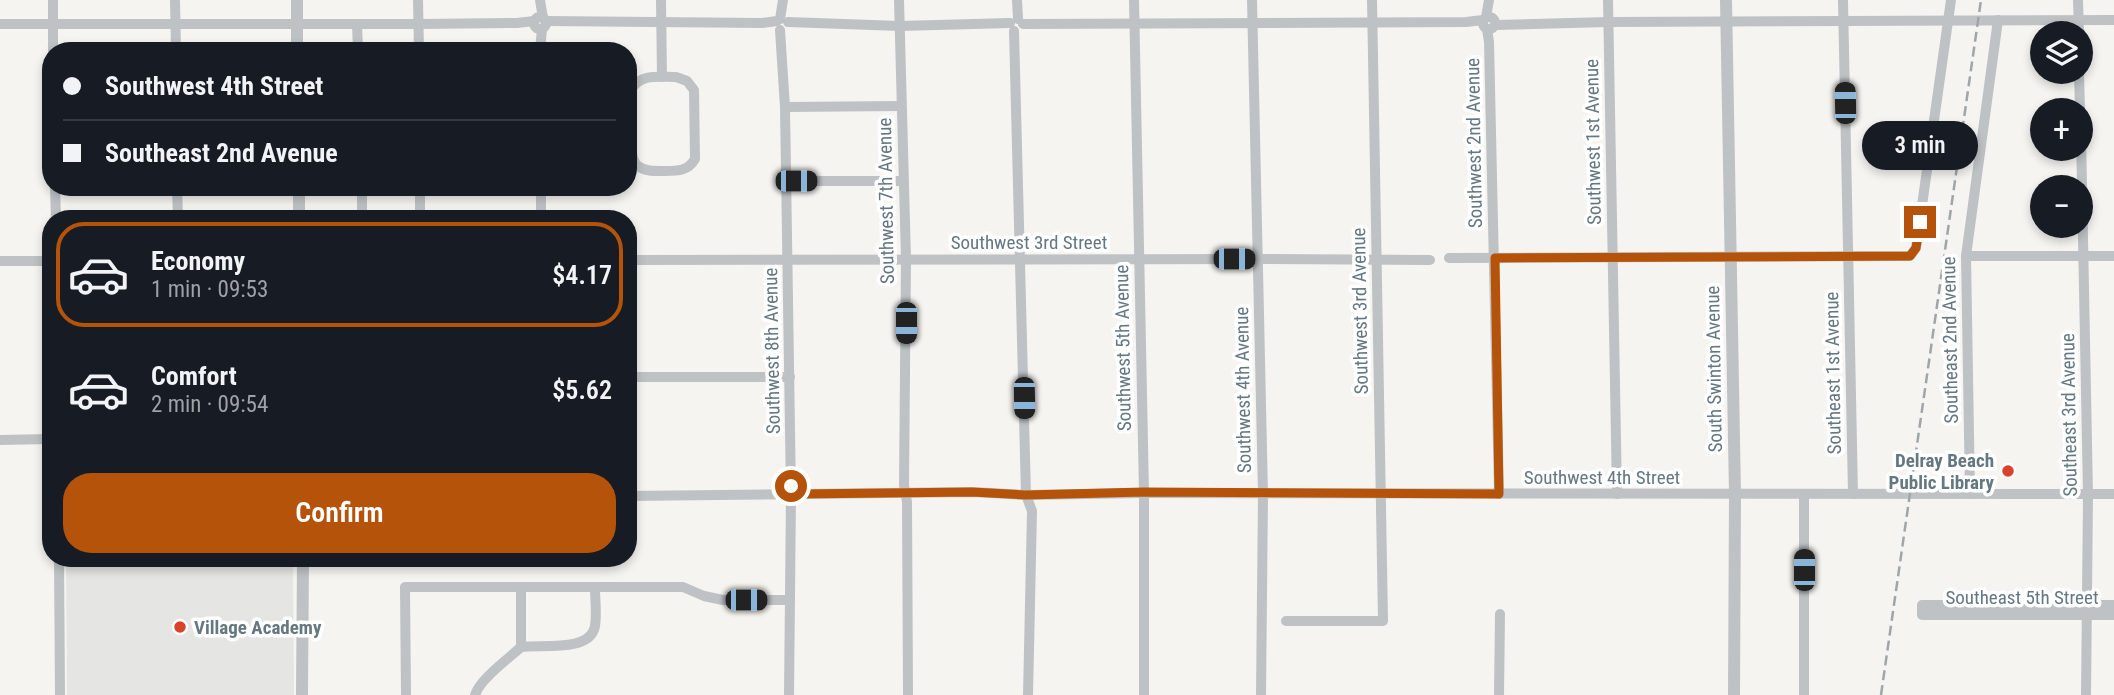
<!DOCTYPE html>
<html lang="en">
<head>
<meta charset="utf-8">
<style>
  :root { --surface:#171b24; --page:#242831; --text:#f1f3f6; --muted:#9ea1a6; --line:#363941; --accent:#b45309 }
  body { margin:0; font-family:"Roboto Condensed",sans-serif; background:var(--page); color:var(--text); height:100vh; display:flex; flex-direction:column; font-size:26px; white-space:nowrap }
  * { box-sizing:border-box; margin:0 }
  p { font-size:23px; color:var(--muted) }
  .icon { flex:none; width:38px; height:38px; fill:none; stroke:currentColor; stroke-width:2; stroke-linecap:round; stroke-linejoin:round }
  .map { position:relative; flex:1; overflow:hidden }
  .drawer { position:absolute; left:42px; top:210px; width:595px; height:357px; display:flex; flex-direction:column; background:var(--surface); border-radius:28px; box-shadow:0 4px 10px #0003 }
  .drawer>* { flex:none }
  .hud { position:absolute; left:42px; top:42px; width:595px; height:154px; border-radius:28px; box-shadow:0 4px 10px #0003; display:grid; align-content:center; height:154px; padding:0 21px; background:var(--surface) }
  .controls { position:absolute; left:2030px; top:21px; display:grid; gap:14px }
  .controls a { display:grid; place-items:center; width:63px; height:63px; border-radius:50%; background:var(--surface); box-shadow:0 4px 10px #0003; font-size:35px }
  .end { position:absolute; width:32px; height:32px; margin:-16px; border:9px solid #b45309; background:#fff; box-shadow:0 0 0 4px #fff }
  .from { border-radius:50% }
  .bubble { position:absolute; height:49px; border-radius:24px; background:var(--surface); box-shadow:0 4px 10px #0003; font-size:23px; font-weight:600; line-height:49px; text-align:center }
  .car { position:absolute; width:21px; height:42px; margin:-21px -10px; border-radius:9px; box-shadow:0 0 5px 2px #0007; background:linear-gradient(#222 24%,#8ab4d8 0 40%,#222 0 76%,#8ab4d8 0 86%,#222 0) }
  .hud b { display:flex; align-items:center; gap:24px; height:66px; font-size:26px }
  .hud b+b { border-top:2px solid var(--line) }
  .hud i { width:18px; height:18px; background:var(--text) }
  ul { padding:12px 0 0; list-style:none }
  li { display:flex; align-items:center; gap:21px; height:105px; margin:0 14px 10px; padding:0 7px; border:4px solid transparent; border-radius:28px }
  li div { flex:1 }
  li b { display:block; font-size:26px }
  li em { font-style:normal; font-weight:600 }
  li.active { border-color:var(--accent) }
  li>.icon { width:63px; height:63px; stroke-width:1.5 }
  .action { display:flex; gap:14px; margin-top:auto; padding:14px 21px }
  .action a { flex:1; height:80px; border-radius:28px; background:var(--accent); color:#fff; font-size:28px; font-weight:600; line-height:80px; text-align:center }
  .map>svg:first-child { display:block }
</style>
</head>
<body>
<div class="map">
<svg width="2114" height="695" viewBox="0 0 2114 695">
  <rect width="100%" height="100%" fill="#f5f4f1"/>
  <polygon fill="#e5e6e4" points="66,558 293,558 294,695 67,695"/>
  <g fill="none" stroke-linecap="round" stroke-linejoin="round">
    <g stroke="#bec2c5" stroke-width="10">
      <polyline points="53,0 53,51"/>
      <polyline points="175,0 176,51"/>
      <polyline points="418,0 419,51"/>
      <polyline points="540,0 543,18"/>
      <polyline points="661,0 662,77"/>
      <polyline points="899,0 906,259 904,485 907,502 908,695"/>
      <polyline points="1017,0 1018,19"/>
      <polyline points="1134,0 1144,493 1144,695"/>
      <polyline points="1252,0 1263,494 1261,695"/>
      <polyline points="1608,0 1617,494"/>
      <polyline points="1843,0 1853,494"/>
      <polyline points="2078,0 2079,33"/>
      <circle cx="1489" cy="23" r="6"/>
      <circle cx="540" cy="23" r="6"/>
      <polyline points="1486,17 1489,0"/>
      <polyline points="780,19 783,0"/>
      <polyline points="545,21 762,23 777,21"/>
      <polyline points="788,22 900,26 1010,23"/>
      <polyline points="0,24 419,24 517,23 534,21"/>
      <polyline points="357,24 358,51"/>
      <polyline points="1023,24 1466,22 1483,20"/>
      <polyline points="1496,25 1608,22 2114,20"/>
      <polyline points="1487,29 1489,42 1499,494"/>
      <polyline points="780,30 785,107 791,494 789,695"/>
      <polyline points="1014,31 1026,495 1032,511 1028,695"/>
      <polyline points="540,51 542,29"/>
      <polyline points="2079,72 2080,110"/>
      <path d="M 676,77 L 687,81 L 694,90 L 695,159 C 688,171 678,171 665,171 C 656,171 646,172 638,166 C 627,158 628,104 631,90 C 640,73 659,77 676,77 Z"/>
      <polyline points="785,107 901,106"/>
      <polyline points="2081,135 2088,494 2086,695"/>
      <polyline points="786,181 903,181"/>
      <polyline points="55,187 56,219"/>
      <polyline points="177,187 178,219"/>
      <polyline points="362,187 362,219"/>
      <polyline points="420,187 420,219"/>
      <polyline points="541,187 541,219"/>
      <polyline points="1966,256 2114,256"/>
      <polyline points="1449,258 1910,256 1916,248 1951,0"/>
      <polyline points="628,260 1263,259 1430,260"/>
      <polyline points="0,261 51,261"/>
      <polyline points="628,377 790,377"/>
      <polyline points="0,440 51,439"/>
      <polyline points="1804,494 1804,695"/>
      <polyline points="1970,494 1966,256 1998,20"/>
      <polyline points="628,496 972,492 1026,495 1144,493 2114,494"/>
      <polyline points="59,558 60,695"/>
      <polyline points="2114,605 1922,605 1922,615 2114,615"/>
      <polyline points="1286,621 1383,621 1372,0"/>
      <polyline points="521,647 521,587"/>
      <polyline points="406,695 405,587 683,587 704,596 723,600 790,600"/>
      <path d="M 475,695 C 480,679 508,659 521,647 C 541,644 590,653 595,626 C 597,614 595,600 595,588"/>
      <polyline points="1499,695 1500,614"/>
    </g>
    <g stroke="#bec2c5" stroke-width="12">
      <polyline points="297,0 297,51"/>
      <polyline points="1726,0 1735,494 1734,695"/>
      <polyline points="299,187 299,219"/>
      <polyline points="302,695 303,558"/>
    </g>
    <polyline stroke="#9fa6aa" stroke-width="2.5" stroke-dasharray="10 5" stroke-linecap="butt" points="1881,695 1981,0"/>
  </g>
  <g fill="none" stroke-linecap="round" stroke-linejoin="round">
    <polyline stroke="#b45309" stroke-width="9" points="791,486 792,494 799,494 972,492 1026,495 1144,492 1499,494 1495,258 1910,256 1916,248 1920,222"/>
  </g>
  <g fill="#da422c" stroke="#fff" stroke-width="2.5">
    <circle cx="2008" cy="471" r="7"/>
    <circle cx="180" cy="627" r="7"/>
  </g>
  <g text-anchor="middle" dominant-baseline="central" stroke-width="7" stroke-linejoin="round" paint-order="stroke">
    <g font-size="19" fill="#657781" stroke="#fff">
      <text transform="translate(1593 142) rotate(-91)">Southwest 1st Avenue</text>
      <text transform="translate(1474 143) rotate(-91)">Southwest 2nd Avenue</text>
      <text transform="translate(886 201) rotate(-91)">Southwest 7th Avenue</text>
      <text x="1029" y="242">Southwest 3rd Street</text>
      <text transform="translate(1360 311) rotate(-91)">Southwest 3rd Avenue</text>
      <text transform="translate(1950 340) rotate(-91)">Southeast 2nd Avenue</text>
      <text transform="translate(1123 348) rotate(-91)">Southwest 5th Avenue</text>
      <text transform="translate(772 351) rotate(-91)">Southwest 8th Avenue</text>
      <text transform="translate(1714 369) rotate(-91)">South Swinton Avenue</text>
      <text transform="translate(1833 373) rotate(-91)">Southeast 1st Avenue</text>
      <text transform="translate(1243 390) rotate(-91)">Southwest 4th Avenue</text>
      <text transform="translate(2069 415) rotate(-91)">Southeast 3rd Avenue</text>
      <text x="1602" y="477">Southwest 4th Street</text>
      <text x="2022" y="597">Southeast 5th Street</text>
    </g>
    <g font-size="19" font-weight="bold" fill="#657781" stroke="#fff" text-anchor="end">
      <text x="1994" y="460">Delray Beach<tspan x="1994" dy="22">Public Library</tspan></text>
      <text x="194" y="627" text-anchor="start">Village Academy</text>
    </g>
  </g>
</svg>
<div class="controls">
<a><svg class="icon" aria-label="layers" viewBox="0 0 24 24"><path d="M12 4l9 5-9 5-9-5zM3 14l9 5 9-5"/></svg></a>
<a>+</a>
<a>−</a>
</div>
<i class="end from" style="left:791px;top:486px"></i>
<i class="end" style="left:1920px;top:222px"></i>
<div class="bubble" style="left:1862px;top:121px;width:116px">3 min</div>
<i class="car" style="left:1845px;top:103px;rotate:359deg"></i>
<i class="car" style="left:796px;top:181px;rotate:90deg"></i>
<i class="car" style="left:1234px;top:259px;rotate:90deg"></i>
<i class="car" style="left:906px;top:323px;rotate:180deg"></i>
<i class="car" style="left:1024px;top:398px;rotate:179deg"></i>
<i class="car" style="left:1804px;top:570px;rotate:0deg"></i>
<i class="car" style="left:746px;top:600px;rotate:90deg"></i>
<div class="hud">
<b><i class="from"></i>Southwest 4th Street</b>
<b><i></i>Southeast 2nd Avenue</b>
</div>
<section class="drawer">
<ul>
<li class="active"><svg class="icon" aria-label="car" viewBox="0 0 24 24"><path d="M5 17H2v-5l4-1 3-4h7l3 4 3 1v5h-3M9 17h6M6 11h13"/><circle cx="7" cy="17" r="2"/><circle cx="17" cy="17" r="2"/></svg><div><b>Economy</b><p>1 min · 09:53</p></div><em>$4.17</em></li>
<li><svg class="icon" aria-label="car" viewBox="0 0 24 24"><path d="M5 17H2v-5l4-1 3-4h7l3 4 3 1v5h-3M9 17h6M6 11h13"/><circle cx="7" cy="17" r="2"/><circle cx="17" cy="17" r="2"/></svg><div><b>Comfort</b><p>2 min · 09:54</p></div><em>$5.62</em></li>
</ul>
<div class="action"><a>Confirm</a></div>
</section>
</div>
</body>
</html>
